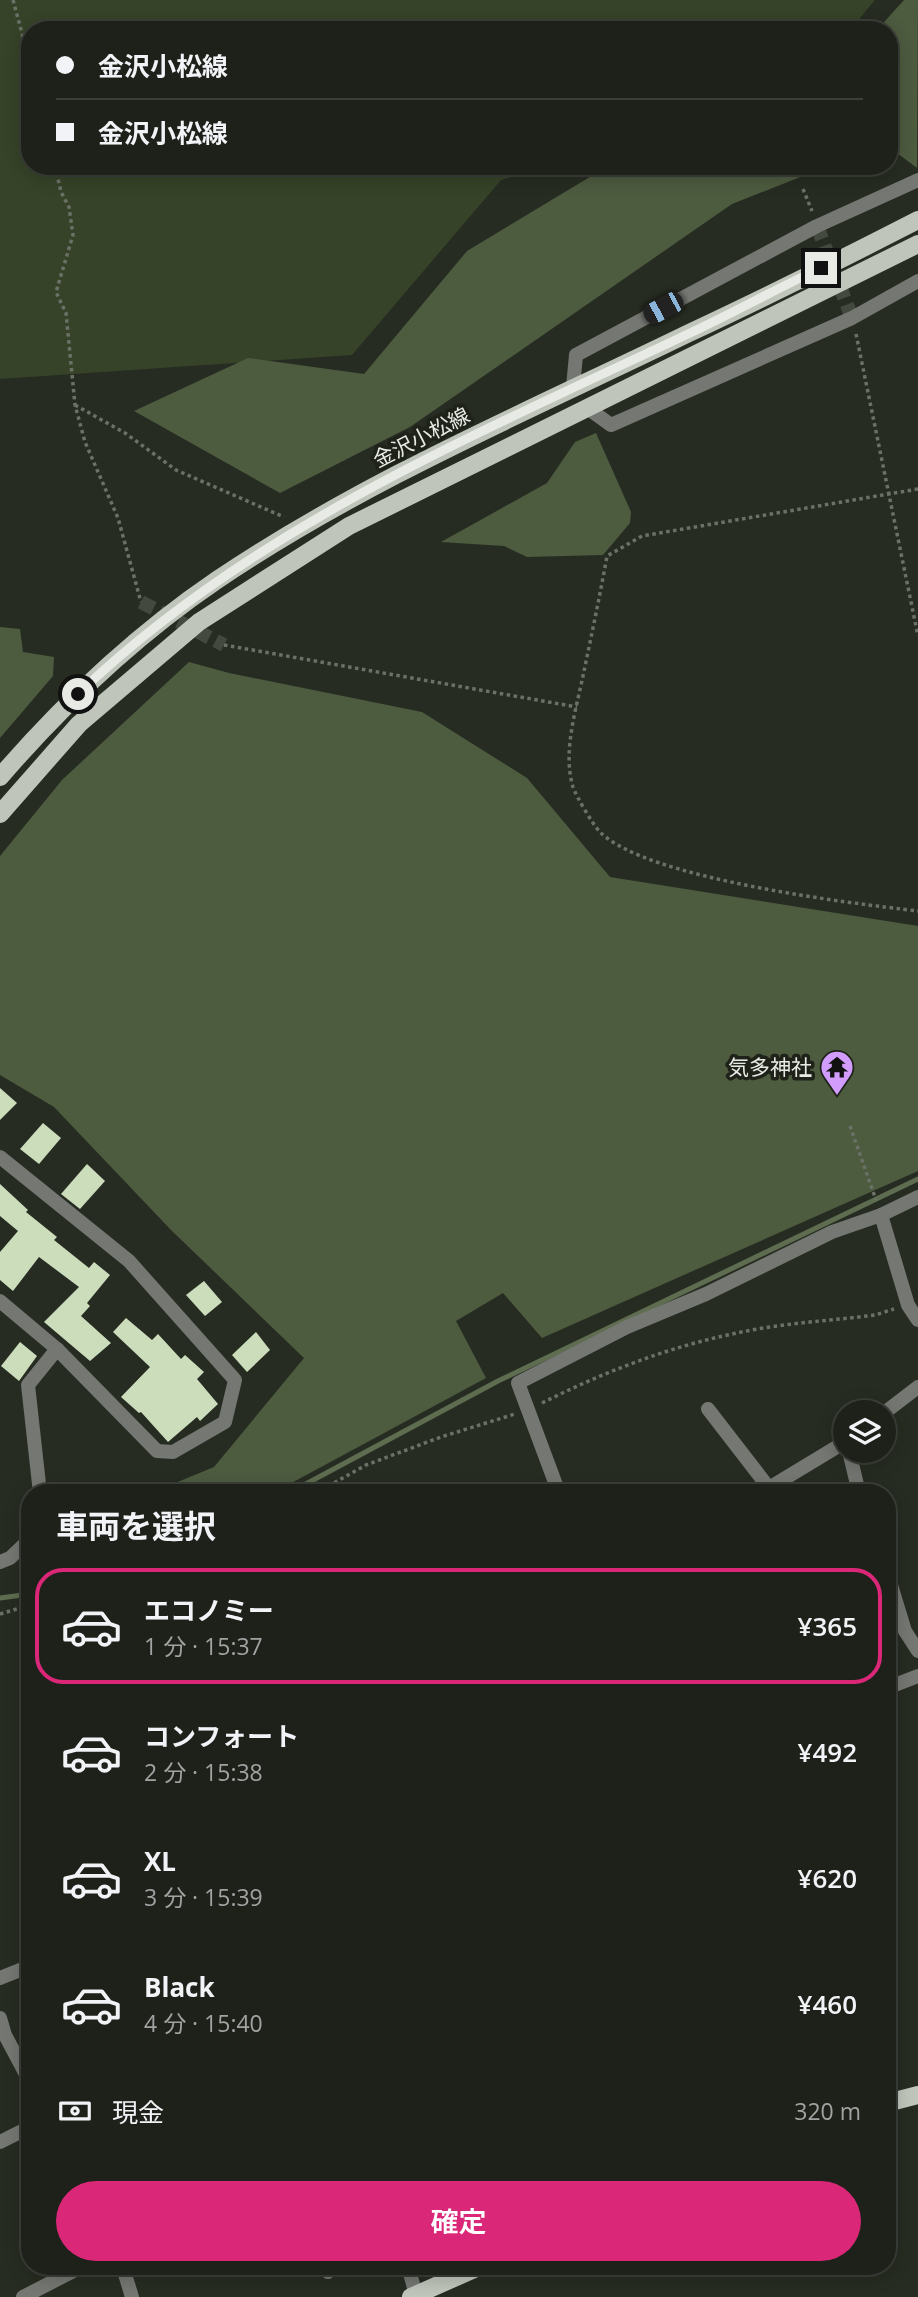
<!DOCTYPE html>
<html lang="ja">
<head>
<meta charset="utf-8">
<style>
  :root { --surface:#1d211a; --page:#252923; --text:#f1f3f6; --muted:#a0a3a2; --line:#3b3e39; --accent:#db2777 }
  body { margin:0; font-family:"Open Sans","Noto Sans JP",sans-serif; background:var(--page); color:var(--text); height:100vh; display:flex; flex-direction:column; font-size:26px; white-space:nowrap }
  * { box-sizing:border-box; margin:0 }
  p { font-size:23px; color:var(--muted) }
  .icon { flex:none; width:38px; height:38px; fill:none; stroke:currentColor; stroke-width:2; stroke-linecap:round; stroke-linejoin:round }
  .map { position:relative; flex:1; overflow:hidden }
  .side { position:absolute; left:21px; top:1484px; width:875px; height:791px; display:flex; flex-direction:column; background:var(--surface); border-radius:28px; box-shadow:0 4px 18px #0003,0 0 0 2px var(--line) }
  .side>* { flex:none }
  .hud { position:absolute; left:21px; top:21px; width:877px; height:154px; border-radius:28px; box-shadow:0 4px 18px #0003,0 0 0 2px var(--line); display:grid; align-content:center; height:154px; padding:0 35px; background:var(--surface) }
  .fabs { position:absolute; left:833px; top:1400px; display:grid; gap:14px }
  .fabs a { display:grid; place-items:center; width:63px; height:63px; border-radius:50%; background:var(--surface); box-shadow:0 4px 18px #0003,0 0 0 2px var(--line); font-size:35px }
  .end { position:absolute; width:32px; height:32px; margin:-16px; border:9px solid #e8ebe5; background:#111; box-shadow:0 0 0 4px #111 }
  .from { border-radius:50% }
  .car { position:absolute; width:21px; height:42px; margin:-21px -10px; border-radius:9px; box-shadow:0 0 5px 2px #0007; background:linear-gradient(#222 24%,#8ab4d8 0 40%,#222 0 76%,#8ab4d8 0 86%,#222 0) }
  .hud b { display:flex; align-items:center; gap:24px; height:66px; font-size:26px }
  .hud b+b { border-top:2px solid var(--line) }
  .hud i { width:18px; height:18px; background:var(--text) }
  ul { padding:0; list-style:none }
  li { display:flex; align-items:center; gap:21px; height:116px; margin:0 14px 10px; padding:0 21px; border:4px solid transparent; border-radius:28px }
  li div { flex:1 }
  li b { display:block; font-size:26px }
  li em { font-style:normal; font-weight:600 }
  li.active { border-color:var(--accent) }
  li>.icon { width:63px; height:63px; stroke-width:1.5 }
  h2 { padding:0 35px; font-size:32px; line-height:84px }
  .pay { display:flex; align-items:center; gap:18px; height:77px; padding:0 35px; font-size:26px }
  .pay p { margin-inline-start:auto }
  .action { display:flex; gap:14px; margin-top:auto; padding:14px 35px }
  .action a { flex:1; height:80px; border-radius:42px; background:var(--accent); color:#fff; font-size:28px; font-weight:600; line-height:80px; text-align:center }
  .map>svg:first-child { display:block }
</style>
</head>
<body>
<div class="map">
<svg width="918" height="2297" viewBox="0 0 918 2297">
  <rect width="100%" height="100%" fill="#272c22"/>
  <polygon fill="#364328" points="0,0 875,0 850,30 30,30 30,166 547,166 501,180 352,355 0,379"/>
  <g fill="#4d5b3f">
    <polygon points="904,0 918,0 917,168 889,147 889,30 877,30"/>
    <polygon points="608,166 828,166 732,204 410,427 280,493 134,411 248,358 364,374 467,251"/>
    <polygon points="596,433 631,512 630,523 603,555 527,557 504,546 441,542 547,483 575,442"/>
    <polygon points="0,627 20,629 23,652 54,657 53,676 0,738"/>
    <polygon points="189,662 229,673 422,712 527,778 610,877 918,926 918,1171 542,1338 503,1293 456,1321 486,1378 273,1493 151,1493 214,1467 304,1358 171,1230 54,1107 0,1075 0,856 62,780"/>
  </g>
  <g fill="none" stroke-linecap="round" stroke-linejoin="round">
    <g stroke="#5e6c4f" stroke-width="5">
      <polyline points="289,1493 498,1381 918,1179"/>
      <polyline points="0,1598 30,1594"/>
    </g>
  </g>
  <g fill="#ccddbc">
    <polygon points="0,1088 17,1103 0,1120"/>
    <polygon points="43,1123 61,1138 39,1164 20,1149"/>
    <polygon points="87,1164 105,1181 80,1209 61,1194"/>
    <polygon points="0,1184 28,1210 26,1212 57,1237 54,1240 89,1268 94,1262 110,1275 87,1303 90,1306 81,1316 111,1343 90,1361 44,1322 79,1287 39,1257 13,1291 0,1280 0,1252 18,1231 0,1216"/>
    <polygon points="204,1281 222,1302 205,1316 186,1295"/>
    <polygon points="126,1318 152,1340 158,1334 181,1359 185,1355 204,1372 197,1379 218,1404 200,1421 197,1417 168,1442 141,1412 139,1413 121,1397 150,1367 113,1332"/>
    <polygon points="256,1332 270,1350 247,1372 232,1355"/>
    <polygon points="20,1342 37,1356 19,1381 1,1366"/>
  </g>
  <g fill="none" stroke-linecap="round" stroke-linejoin="round">
    <g stroke="#44493f" stroke-width="14" stroke-dasharray="14 7" stroke-linecap="butt">
      <polyline points="817,226 852,318"/>
      <polyline points="141,602 224,645"/>
    </g>
    <g stroke="#6c7168" stroke-width="3.5" stroke-dasharray="3.5 3.5" stroke-linecap="butt">
      <polyline points="13,0 30,63"/>
      <polyline points="55,166 61,192 69,207 73,235 56,292 66,313 75,405 85,442 118,518 141,602"/>
      <polyline points="803,189 812,211"/>
      <polyline points="856,334 918,636"/>
      <polyline points="75,405 125,433 176,470 284,517"/>
      <path d="M 918,489 L 642,536 L 607,556 C 600,595 592,633 584,671 C 577,707 562,751 573,787 C 576,796 593,825 600,832 C 647,879 849,903 918,911"/>
      <polyline points="224,645 577,707"/>
      <polyline points="850,1126 876,1200"/>
      <path d="M 542,1403 C 604,1372 668,1347 737,1333 C 782,1323 829,1321 875,1315 L 894,1309"/>
      <polyline points="316,1493 366,1465 441,1437 515,1414"/>
      <polyline points="0,1614 30,1605"/>
    </g>
    <g stroke="#747772" stroke-width="14">
      <polyline points="573,387 576,355 817,226 918,180"/>
      <polyline points="586,407 611,425 852,318 918,281"/>
      <polyline points="0,1157 129,1261 235,1380 225,1422 173,1452 157,1451 57,1349 0,1301"/>
      <polyline points="881,1215 908,1305 918,1320"/>
      <polyline points="708,1409 769,1488"/>
      <polyline points="884,1413 918,1387"/>
      <polyline points="849,1451 859,1493"/>
      <polyline points="40,1493 28,1385 57,1349"/>
      <polyline points="559,1493 518,1383 627,1327 706,1294 832,1232 881,1215 918,1197"/>
      <polyline points="765,1493 769,1488 845,1442"/>
      <polyline points="0,1562 10,1558 30,1539"/>
      <polyline points="887,1572 905,1631 918,1651"/>
      <polyline points="887,1688 918,1676"/>
      <polyline points="0,1978 30,1966"/>
      <polyline points="0,2018 5,2035 30,2082"/>
      <polyline points="0,2142 30,2127"/>
      <polyline points="126,2266 124,2271 132,2297"/>
      <polyline points="327,2266 328,2272"/>
      <polyline points="408,2266 416,2295"/>
      <polyline points="23,2297 83,2266"/>
    </g>
    <g stroke="#bfc5ba" stroke-width="18">
      <path d="M 0,777 C 64,703 136,635 217,580 C 365,480 529,411 689,333 C 766,297 842,259 918,220"/>
      <polyline points="0,814 79,724 199,622 349,526 918,244"/>
      <polyline points="887,2103 918,2095"/>
      <polyline points="411,2297 481,2266"/>
    </g>
  </g>
  <g fill="none" stroke-linecap="round" stroke-linejoin="round">
    <path stroke="#e8ebe5" stroke-width="9" d="M 78,694 C 251,528 475,435 688,334 C 733,313 776,289 821,268"/>
  </g>
  <defs>
    <symbol id="temple-pin" viewBox="-11 -11 22 30"><path d="M0 17L-7.5 6A9.5 9.5 0 1 1 7.5 6Z" fill="#d29cfd" stroke="#1e2219"/><path d="M0-6L5-2H3V0L6.5 2.5H4V6H1.5V3h-3V6H-4V2.5H-6.5L-3 0V-2H-5Z" fill="#111"/></symbol>
  </defs>
  <g fill-rule="evenodd">
    <use href="#temple-pin" x="818" y="1048" width="38" height="52"/>
  </g>
  <g text-anchor="middle" dominant-baseline="central" stroke-width="7" stroke-linejoin="round" paint-order="stroke">
    <g font-size="21" fill="#e8ebe5" stroke="#1e2219">
      <text transform="translate(421 437) rotate(-27)">金沢小松線</text>
    </g>
    <g font-size="21" fill="#e8ebe5" stroke="#1e2219" text-anchor="end">
      <text x="812" y="1067">気多神社</text>
    </g>
  </g>
</svg>
<div class="fabs">
<a><svg class="icon" aria-label="layers" viewBox="0 0 24 24"><path d="M12 4l9 5-9 5-9-5zM3 14l9 5 9-5"/></svg></a>
</div>
<i class="end from" style="left:78px;top:694px"></i>
<i class="end" style="left:821px;top:268px"></i>
<i class="car" style="left:663px;top:308px;rotate:242deg"></i>
<div class="hud">
<b><i class="from"></i>金沢小松線</b>
<b><i></i>金沢小松線</b>
</div>
<section class="side">
<h2>車両を選択</h2>
<ul>
<li class="active"><svg class="icon" aria-label="car" viewBox="0 0 24 24"><path d="M5 17H2v-5l4-1 3-4h7l3 4 3 1v5h-3M9 17h6M6 11h13"/><circle cx="7" cy="17" r="2"/><circle cx="17" cy="17" r="2"/></svg><div><b>エコノミー</b><p>1 分 · 15:37</p></div><em>¥365</em></li>
<li><svg class="icon" aria-label="car" viewBox="0 0 24 24"><path d="M5 17H2v-5l4-1 3-4h7l3 4 3 1v5h-3M9 17h6M6 11h13"/><circle cx="7" cy="17" r="2"/><circle cx="17" cy="17" r="2"/></svg><div><b>コンフォート</b><p>2 分 · 15:38</p></div><em>¥492</em></li>
<li><svg class="icon" aria-label="car" viewBox="0 0 24 24"><path d="M5 17H2v-5l4-1 3-4h7l3 4 3 1v5h-3M9 17h6M6 11h13"/><circle cx="7" cy="17" r="2"/><circle cx="17" cy="17" r="2"/></svg><div><b>XL</b><p>3 分 · 15:39</p></div><em>¥620</em></li>
<li><svg class="icon" aria-label="car" viewBox="0 0 24 24"><path d="M5 17H2v-5l4-1 3-4h7l3 4 3 1v5h-3M9 17h6M6 11h13"/><circle cx="7" cy="17" r="2"/><circle cx="17" cy="17" r="2"/></svg><div><b>Black</b><p>4 分 · 15:40</p></div><em>¥460</em></li>
</ul>
<div class="pay"><svg class="icon" aria-label="cash" viewBox="0 0 24 24"><path d="M3 7h18v10H3z"/><circle cx="12" cy="12" r="2"/></svg>現金<p>320 m</p></div>
<div class="action"><a>確定</a></div>
</section>
</div>
</body>
</html>
